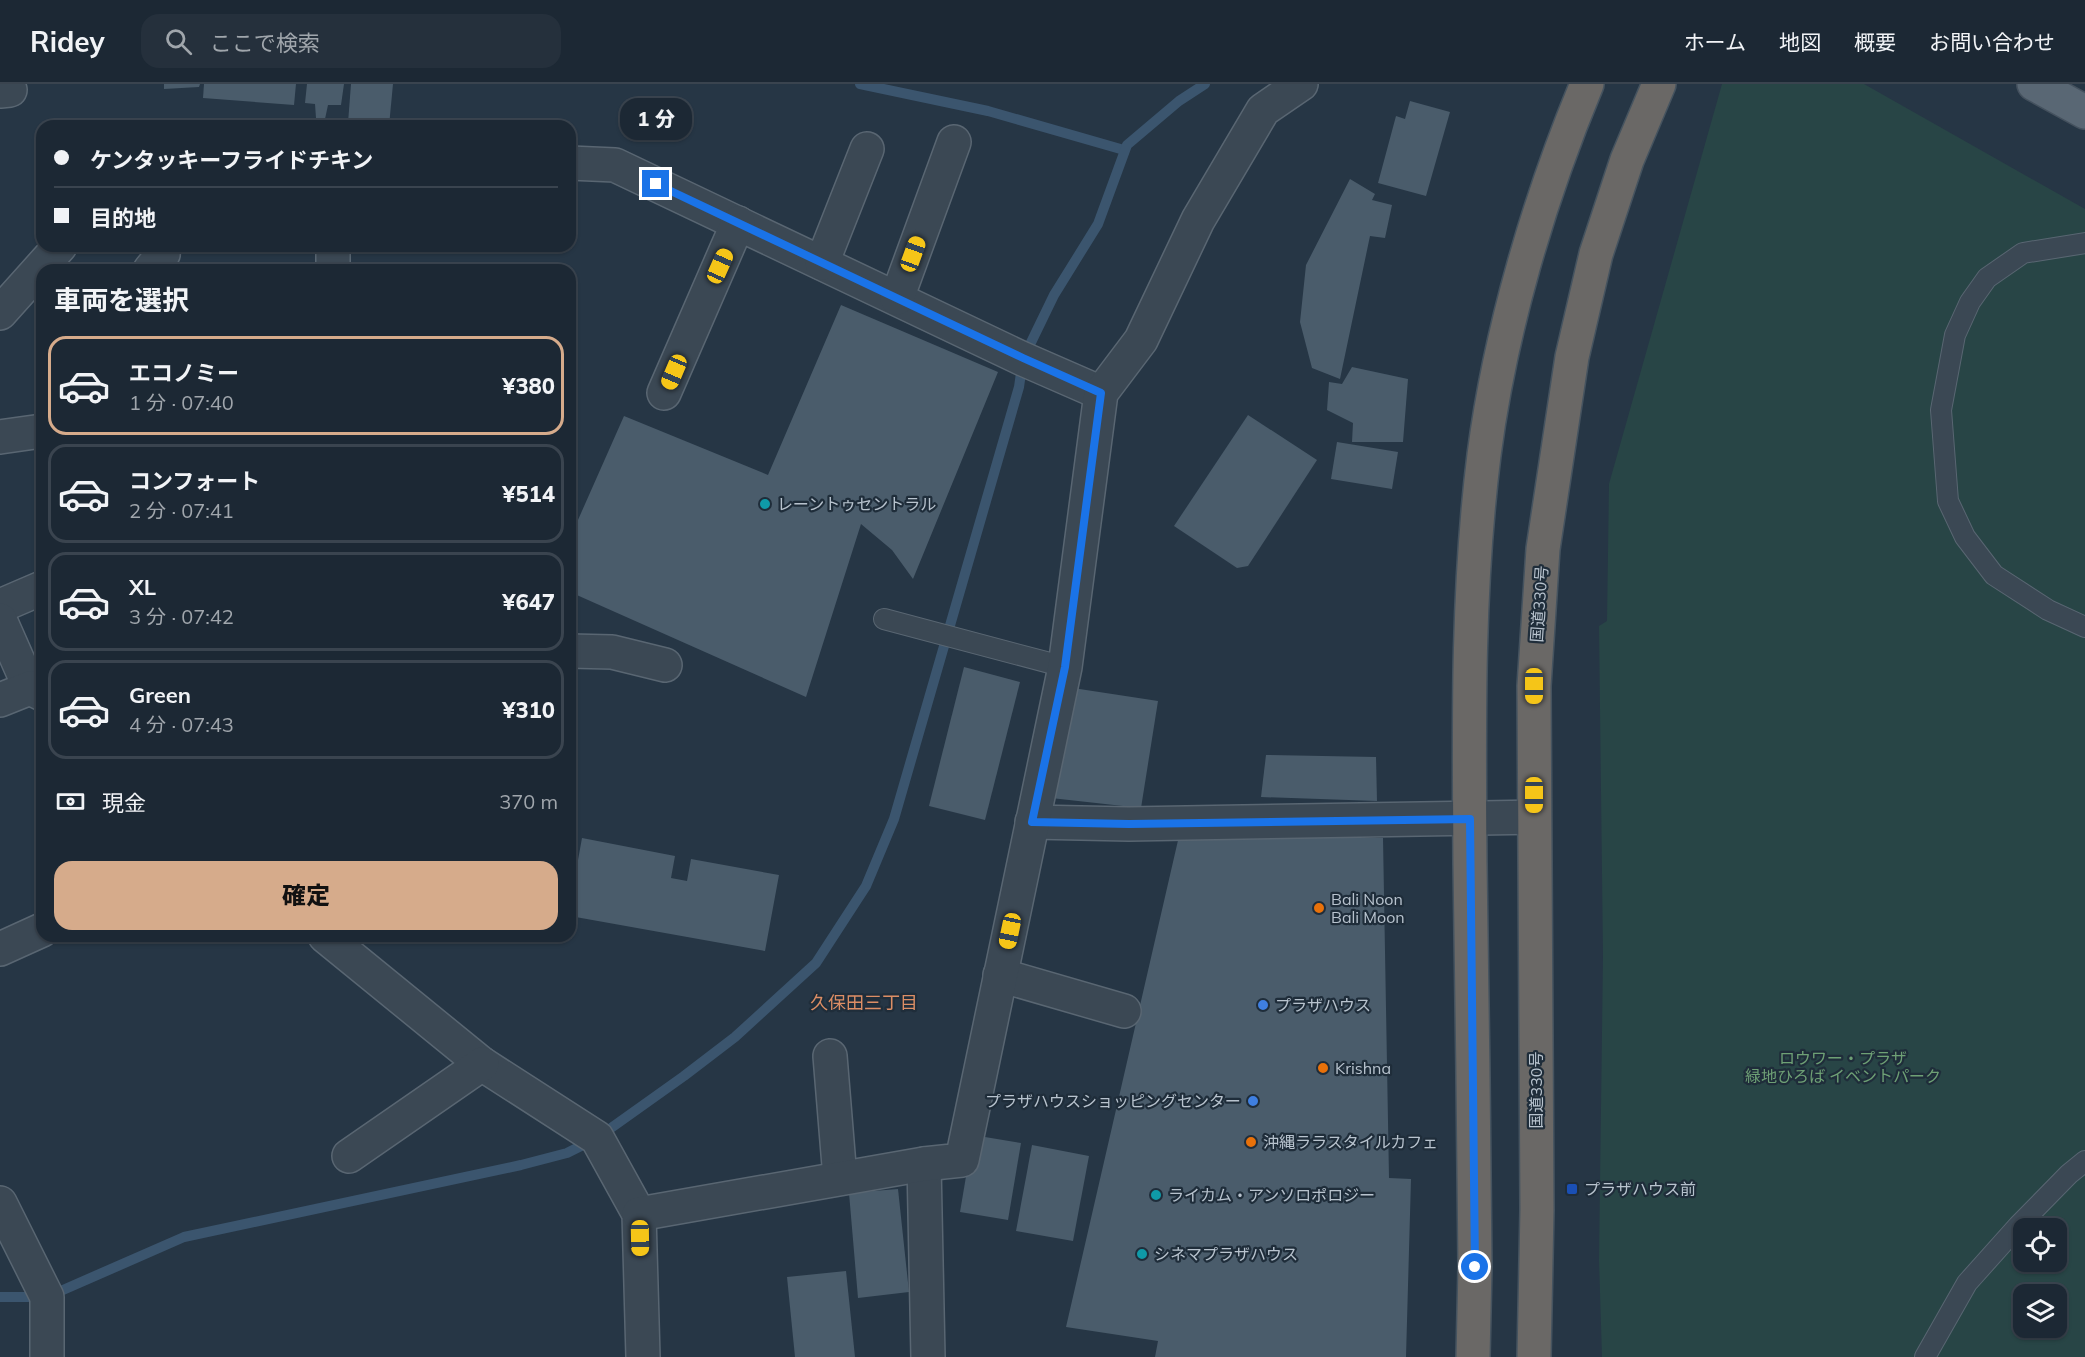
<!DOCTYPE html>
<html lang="ja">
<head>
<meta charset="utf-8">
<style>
  :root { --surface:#1c2834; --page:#25303c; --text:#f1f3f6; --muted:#a0a6ac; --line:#3a444f; --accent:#d6ab8b }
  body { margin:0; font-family:Mulish,"Noto Sans JP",sans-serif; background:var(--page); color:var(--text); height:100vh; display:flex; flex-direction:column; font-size:22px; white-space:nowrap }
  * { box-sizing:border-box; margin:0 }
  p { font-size:20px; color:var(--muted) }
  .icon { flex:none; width:33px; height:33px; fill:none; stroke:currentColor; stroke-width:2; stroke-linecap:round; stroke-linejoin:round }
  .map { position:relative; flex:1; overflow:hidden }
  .drawer { position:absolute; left:36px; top:180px; width:540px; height:678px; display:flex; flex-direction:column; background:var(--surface); border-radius:18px; box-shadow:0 2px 4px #0004,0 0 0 2px var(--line) }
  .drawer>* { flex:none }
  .guide { position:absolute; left:36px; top:36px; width:540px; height:132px; border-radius:18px; box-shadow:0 2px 4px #0004,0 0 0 2px var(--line); display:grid; align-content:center; height:132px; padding:0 18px; background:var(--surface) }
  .tools { position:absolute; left:2013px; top:1134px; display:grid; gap:12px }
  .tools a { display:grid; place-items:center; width:54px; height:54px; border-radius:12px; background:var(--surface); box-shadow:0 2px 4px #0004,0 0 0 2px var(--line); font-size:30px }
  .end { position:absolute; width:27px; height:27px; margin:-14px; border:8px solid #1a73e8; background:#fff; box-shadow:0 0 0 3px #fff }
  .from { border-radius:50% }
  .bubble { position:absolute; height:42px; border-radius:18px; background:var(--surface); box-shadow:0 2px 4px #0004,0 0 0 2px var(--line); font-size:20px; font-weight:800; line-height:42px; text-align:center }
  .car { position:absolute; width:18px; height:36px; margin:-18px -9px; border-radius:8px; box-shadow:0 0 4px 2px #0007; background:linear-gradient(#f5c518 24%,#345 0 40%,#f5c518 0 76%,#345 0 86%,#f5c518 0) }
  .guide b { display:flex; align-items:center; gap:21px; height:57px; font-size:22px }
  .guide b+b { border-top:2px solid var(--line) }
  .guide i { width:15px; height:15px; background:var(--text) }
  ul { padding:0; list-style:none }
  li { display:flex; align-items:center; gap:18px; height:99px; margin:0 12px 9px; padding:0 6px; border:3px solid var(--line); border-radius:18px }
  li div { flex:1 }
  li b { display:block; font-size:22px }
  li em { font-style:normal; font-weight:800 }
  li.current { border-color:var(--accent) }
  li>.icon { width:54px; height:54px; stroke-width:1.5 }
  h2 { padding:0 18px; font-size:27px; line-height:72px }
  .pay { display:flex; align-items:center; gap:15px; height:66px; padding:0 18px; font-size:22px }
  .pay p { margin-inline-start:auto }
  .primary-button { display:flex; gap:12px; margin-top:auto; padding:12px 18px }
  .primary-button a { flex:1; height:69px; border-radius:18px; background:var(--accent); color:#111; font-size:24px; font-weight:800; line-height:69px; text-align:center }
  header { display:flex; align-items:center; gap:36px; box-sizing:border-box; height:84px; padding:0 30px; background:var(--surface); border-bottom:2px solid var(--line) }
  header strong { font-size:28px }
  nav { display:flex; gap:33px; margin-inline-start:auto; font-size:21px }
  .search { width:420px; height:54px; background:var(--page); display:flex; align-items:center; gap:15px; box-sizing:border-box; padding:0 21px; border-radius:18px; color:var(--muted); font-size:22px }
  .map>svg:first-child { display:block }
</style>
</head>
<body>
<header>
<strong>Ridey</strong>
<div class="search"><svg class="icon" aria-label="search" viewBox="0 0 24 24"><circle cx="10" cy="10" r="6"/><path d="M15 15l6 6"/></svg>ここで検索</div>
<nav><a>ホーム</a><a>地図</a><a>概要</a><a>お問い合わせ</a></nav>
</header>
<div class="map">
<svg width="2085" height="1273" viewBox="0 0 2085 1273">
  <rect width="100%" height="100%" fill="#263645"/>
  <path fill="#284546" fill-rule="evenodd" d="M 1722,0 L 1864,0 L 2085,125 L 2085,1273 L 1602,1273 L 1599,1176 L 1603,872 L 1599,542 L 1607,537 L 1609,400 ZM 2024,1144 L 2056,1144 L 2056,1178 L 2024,1178 ZM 2024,1210 L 2056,1210 L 2056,1244 L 2024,1244 Z"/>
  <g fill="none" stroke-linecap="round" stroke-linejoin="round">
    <g stroke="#3b556e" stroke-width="10">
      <polyline points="860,0 988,27 1124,66"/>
      <polyline points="0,1213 47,1213 184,1153 521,1081 567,1069 597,1054 684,992 735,953 816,879 866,802 894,735 1019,303 1023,275 1054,211 1098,140 1127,61 1179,17 1205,0"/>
    </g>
  </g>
  <g fill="#4a5c6b">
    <polygon points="164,0 200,0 199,3 164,5"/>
    <polygon points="204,0 296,0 294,21 203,14"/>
    <polygon points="307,0 344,0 341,21 328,21 325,35 316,34 315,20 305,19"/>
    <polygon points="351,0 393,0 389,42 348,39"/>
    <polygon points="1410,17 1450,28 1426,112 1378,99 1396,32 1405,35"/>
    <polygon points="1350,95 1375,110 1372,116 1392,121 1385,154 1370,152 1340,295 1312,284 1300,238 1306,181"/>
    <polygon points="841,221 998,288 913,495 892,466 861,440 806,613 570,508 570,454 624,332 768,391"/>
    <polygon points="1352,283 1408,295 1403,358 1352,358 1353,339 1327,326 1329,298 1342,300"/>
    <polygon points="1248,331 1317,376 1248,482 1237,484 1174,442"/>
    <polygon points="1337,358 1398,368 1392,405 1331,395"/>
    <polygon points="964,583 1020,598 985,736 929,722"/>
    <polygon points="1073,604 1158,617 1141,724 1051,714"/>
    <polygon points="1266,671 1376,673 1377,717 1261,713"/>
    <polygon points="1179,752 1383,754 1389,1094 1411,1095 1406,1273 1155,1273 1158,1257 1066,1243"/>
    <polygon points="582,754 675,772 671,794 687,797 691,775 779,791 765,867 570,832 570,820"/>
    <polygon points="973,1051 1021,1059 1008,1136 960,1128"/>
    <polygon points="1032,1061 1089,1072 1073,1157 1016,1147"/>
    <polygon points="898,1105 909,1208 858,1214 849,1109"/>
    <polygon points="846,1187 855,1273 795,1273 787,1193"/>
  </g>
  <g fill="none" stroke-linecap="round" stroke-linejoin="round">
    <defs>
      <g id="service">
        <polyline points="2085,159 2023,169 1987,194 1970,218 1955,251 1941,326 1948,417 1965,453 1994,491 2048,526 2085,543"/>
        <polyline points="884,535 1065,583"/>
        <polyline points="1925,1273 1967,1199 2018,1142 2069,1090 2085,1077"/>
      </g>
      <g id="minor">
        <polyline points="0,7 10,6"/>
        <polyline points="570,79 615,81 1023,275 1101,309"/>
        <polyline points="822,179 867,65"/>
        <polyline points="150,186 163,170 160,162"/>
        <polyline points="333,186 333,162"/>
        <polyline points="897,214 954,58"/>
        <polyline points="0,229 60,162"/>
        <polyline points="664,309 738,139"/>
        <polyline points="0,353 42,347"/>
        <polyline points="0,522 42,504"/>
        <polyline points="0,536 30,604 42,610"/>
        <polyline points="570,567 612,568 665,581"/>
        <polyline points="0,616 30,604"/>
        <polyline points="1032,738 1129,740 1534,733"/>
        <polyline points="325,852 482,980 597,1054 639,1130 643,1273"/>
        <polyline points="0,865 42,846"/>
        <polyline points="1000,891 1124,927"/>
        <polyline points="830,972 840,1094"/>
        <polyline points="349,1072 482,980"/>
        <polyline points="924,1080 928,1273"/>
        <polyline points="0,1119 47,1213 47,1273"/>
        <polyline points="639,1130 924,1080 962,1076 1065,583 1101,309 1141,256 1198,136 1263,26 1301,0"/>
      </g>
      <polyline id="primary" points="2034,0 2085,28"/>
      <g id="trunk">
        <path d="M 1473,1273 L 1475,1183 C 1474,1049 1472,914 1470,780 C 1469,643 1467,506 1484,371 C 1500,247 1539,115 1587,0"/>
        <polyline points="1534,1273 1537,1126 1534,602 1543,465 1572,273 1596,170 1627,76 1659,0"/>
      </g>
    </defs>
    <use href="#service" stroke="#596672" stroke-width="22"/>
    <use href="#minor" stroke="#596672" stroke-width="36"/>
    <use href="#primary" stroke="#44515e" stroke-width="36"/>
    <use href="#trunk" stroke="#45535f" stroke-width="36"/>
    <use href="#service" stroke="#3b4854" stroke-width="20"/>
    <use href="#minor" stroke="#3b4854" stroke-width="33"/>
    <use href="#primary" stroke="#596774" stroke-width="33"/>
    <use href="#trunk" stroke="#6a6866" stroke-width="33"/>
  </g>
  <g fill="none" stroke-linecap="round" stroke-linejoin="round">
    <polyline stroke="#1a73e8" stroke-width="8" points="656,100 1023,274 1101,309 1065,583 1032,738 1129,740 1470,735 1475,1183"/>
  </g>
  <g fill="#0f9aa8" stroke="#1f2d3a" stroke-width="2">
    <circle cx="765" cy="420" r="6"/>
    <circle cx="1156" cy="1111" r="6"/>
    <circle cx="1142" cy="1170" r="6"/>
  </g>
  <g fill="#e8710a" stroke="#1f2d3a" stroke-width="2">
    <circle cx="1319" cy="824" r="6"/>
    <circle cx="1323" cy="984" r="6"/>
    <circle cx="1251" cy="1058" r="6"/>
  </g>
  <g fill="#3f7fe0" stroke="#1f2d3a" stroke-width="2">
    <circle cx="1263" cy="921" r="6"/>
    <circle cx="1253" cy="1017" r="6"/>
  </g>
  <rect fill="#1a4fb4" stroke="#1f2d3a" stroke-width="2" x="1566" y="1099" width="12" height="12" rx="3"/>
  <g text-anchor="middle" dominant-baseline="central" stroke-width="4.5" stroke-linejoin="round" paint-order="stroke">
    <g font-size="16" fill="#b8c3ce" stroke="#1f2d3a" text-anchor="start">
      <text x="777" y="420">レーントゥセントラル</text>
      <text x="1331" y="815">Bali Noon<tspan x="1331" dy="18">Bali Moon</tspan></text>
      <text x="1275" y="921">プラザハウス</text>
      <text x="1335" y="984">Krishna</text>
      <text x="1241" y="1017" text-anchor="end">プラザハウスショッピングセンター</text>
      <text x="1263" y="1058">沖縄ララスタイルカフェ</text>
      <text x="1584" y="1105">プラザハウス前</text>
      <text x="1168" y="1111">ライカム・アンソロポロジー</text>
      <text x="1154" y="1170">シネマプラザハウス</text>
    </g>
    <g font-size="16" fill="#b8c3ce" stroke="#1f2d3a">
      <text transform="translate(1539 520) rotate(-86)">国道330号</text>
      <text transform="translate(1536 1006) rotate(-90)">国道330号</text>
    </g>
    <g font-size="16" fill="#6ea075" stroke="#1f2d3a">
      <text x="1843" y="974">ロウワー・プラザ<tspan x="1843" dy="18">緑地ひろば イベントパーク</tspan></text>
    </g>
    <g font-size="18" fill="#dc8e65" stroke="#1f2d3a">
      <text x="864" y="918">久保田三丁目</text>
    </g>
  </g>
</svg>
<div class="tools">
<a><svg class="icon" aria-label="locate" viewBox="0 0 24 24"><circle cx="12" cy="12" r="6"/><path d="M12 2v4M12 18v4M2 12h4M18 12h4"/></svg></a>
<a><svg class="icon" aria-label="layers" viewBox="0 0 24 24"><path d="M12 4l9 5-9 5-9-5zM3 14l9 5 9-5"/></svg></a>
</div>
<i class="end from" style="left:1475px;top:1183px"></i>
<i class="end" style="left:656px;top:100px"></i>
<div class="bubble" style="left:620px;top:14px;width:72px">1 分</div>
<i class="car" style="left:913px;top:170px;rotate:20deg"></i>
<i class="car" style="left:720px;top:182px;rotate:24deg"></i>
<i class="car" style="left:674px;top:288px;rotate:203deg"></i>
<i class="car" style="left:1534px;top:602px;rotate:180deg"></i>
<i class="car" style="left:1534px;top:711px;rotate:180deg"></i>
<i class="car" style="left:1010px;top:847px;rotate:192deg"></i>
<i class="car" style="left:640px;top:1154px;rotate:179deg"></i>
<div class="guide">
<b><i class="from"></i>ケンタッキーフライドチキン</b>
<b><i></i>目的地</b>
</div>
<section class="drawer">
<h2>車両を選択</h2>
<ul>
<li class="current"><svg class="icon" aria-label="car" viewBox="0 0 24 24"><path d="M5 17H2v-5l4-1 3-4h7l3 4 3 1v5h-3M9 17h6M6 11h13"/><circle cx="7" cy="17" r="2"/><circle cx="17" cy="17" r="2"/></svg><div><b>エコノミー</b><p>1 分 · 07:40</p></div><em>¥380</em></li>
<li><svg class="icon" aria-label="car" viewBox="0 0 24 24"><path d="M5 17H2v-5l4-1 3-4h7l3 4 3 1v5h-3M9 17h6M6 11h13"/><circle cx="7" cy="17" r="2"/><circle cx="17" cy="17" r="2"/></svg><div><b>コンフォート</b><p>2 分 · 07:41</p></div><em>¥514</em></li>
<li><svg class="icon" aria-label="car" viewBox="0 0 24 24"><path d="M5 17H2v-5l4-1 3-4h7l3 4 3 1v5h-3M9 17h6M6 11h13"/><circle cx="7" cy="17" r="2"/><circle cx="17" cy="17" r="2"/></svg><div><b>XL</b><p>3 分 · 07:42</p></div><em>¥647</em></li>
<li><svg class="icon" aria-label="car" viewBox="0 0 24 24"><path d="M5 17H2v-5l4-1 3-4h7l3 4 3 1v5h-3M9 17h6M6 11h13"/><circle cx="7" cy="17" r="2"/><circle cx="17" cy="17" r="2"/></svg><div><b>Green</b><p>4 分 · 07:43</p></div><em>¥310</em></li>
</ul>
<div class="pay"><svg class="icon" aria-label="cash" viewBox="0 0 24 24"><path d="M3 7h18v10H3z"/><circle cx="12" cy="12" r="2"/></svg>現金<p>370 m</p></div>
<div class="primary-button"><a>確定</a></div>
</section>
</div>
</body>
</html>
